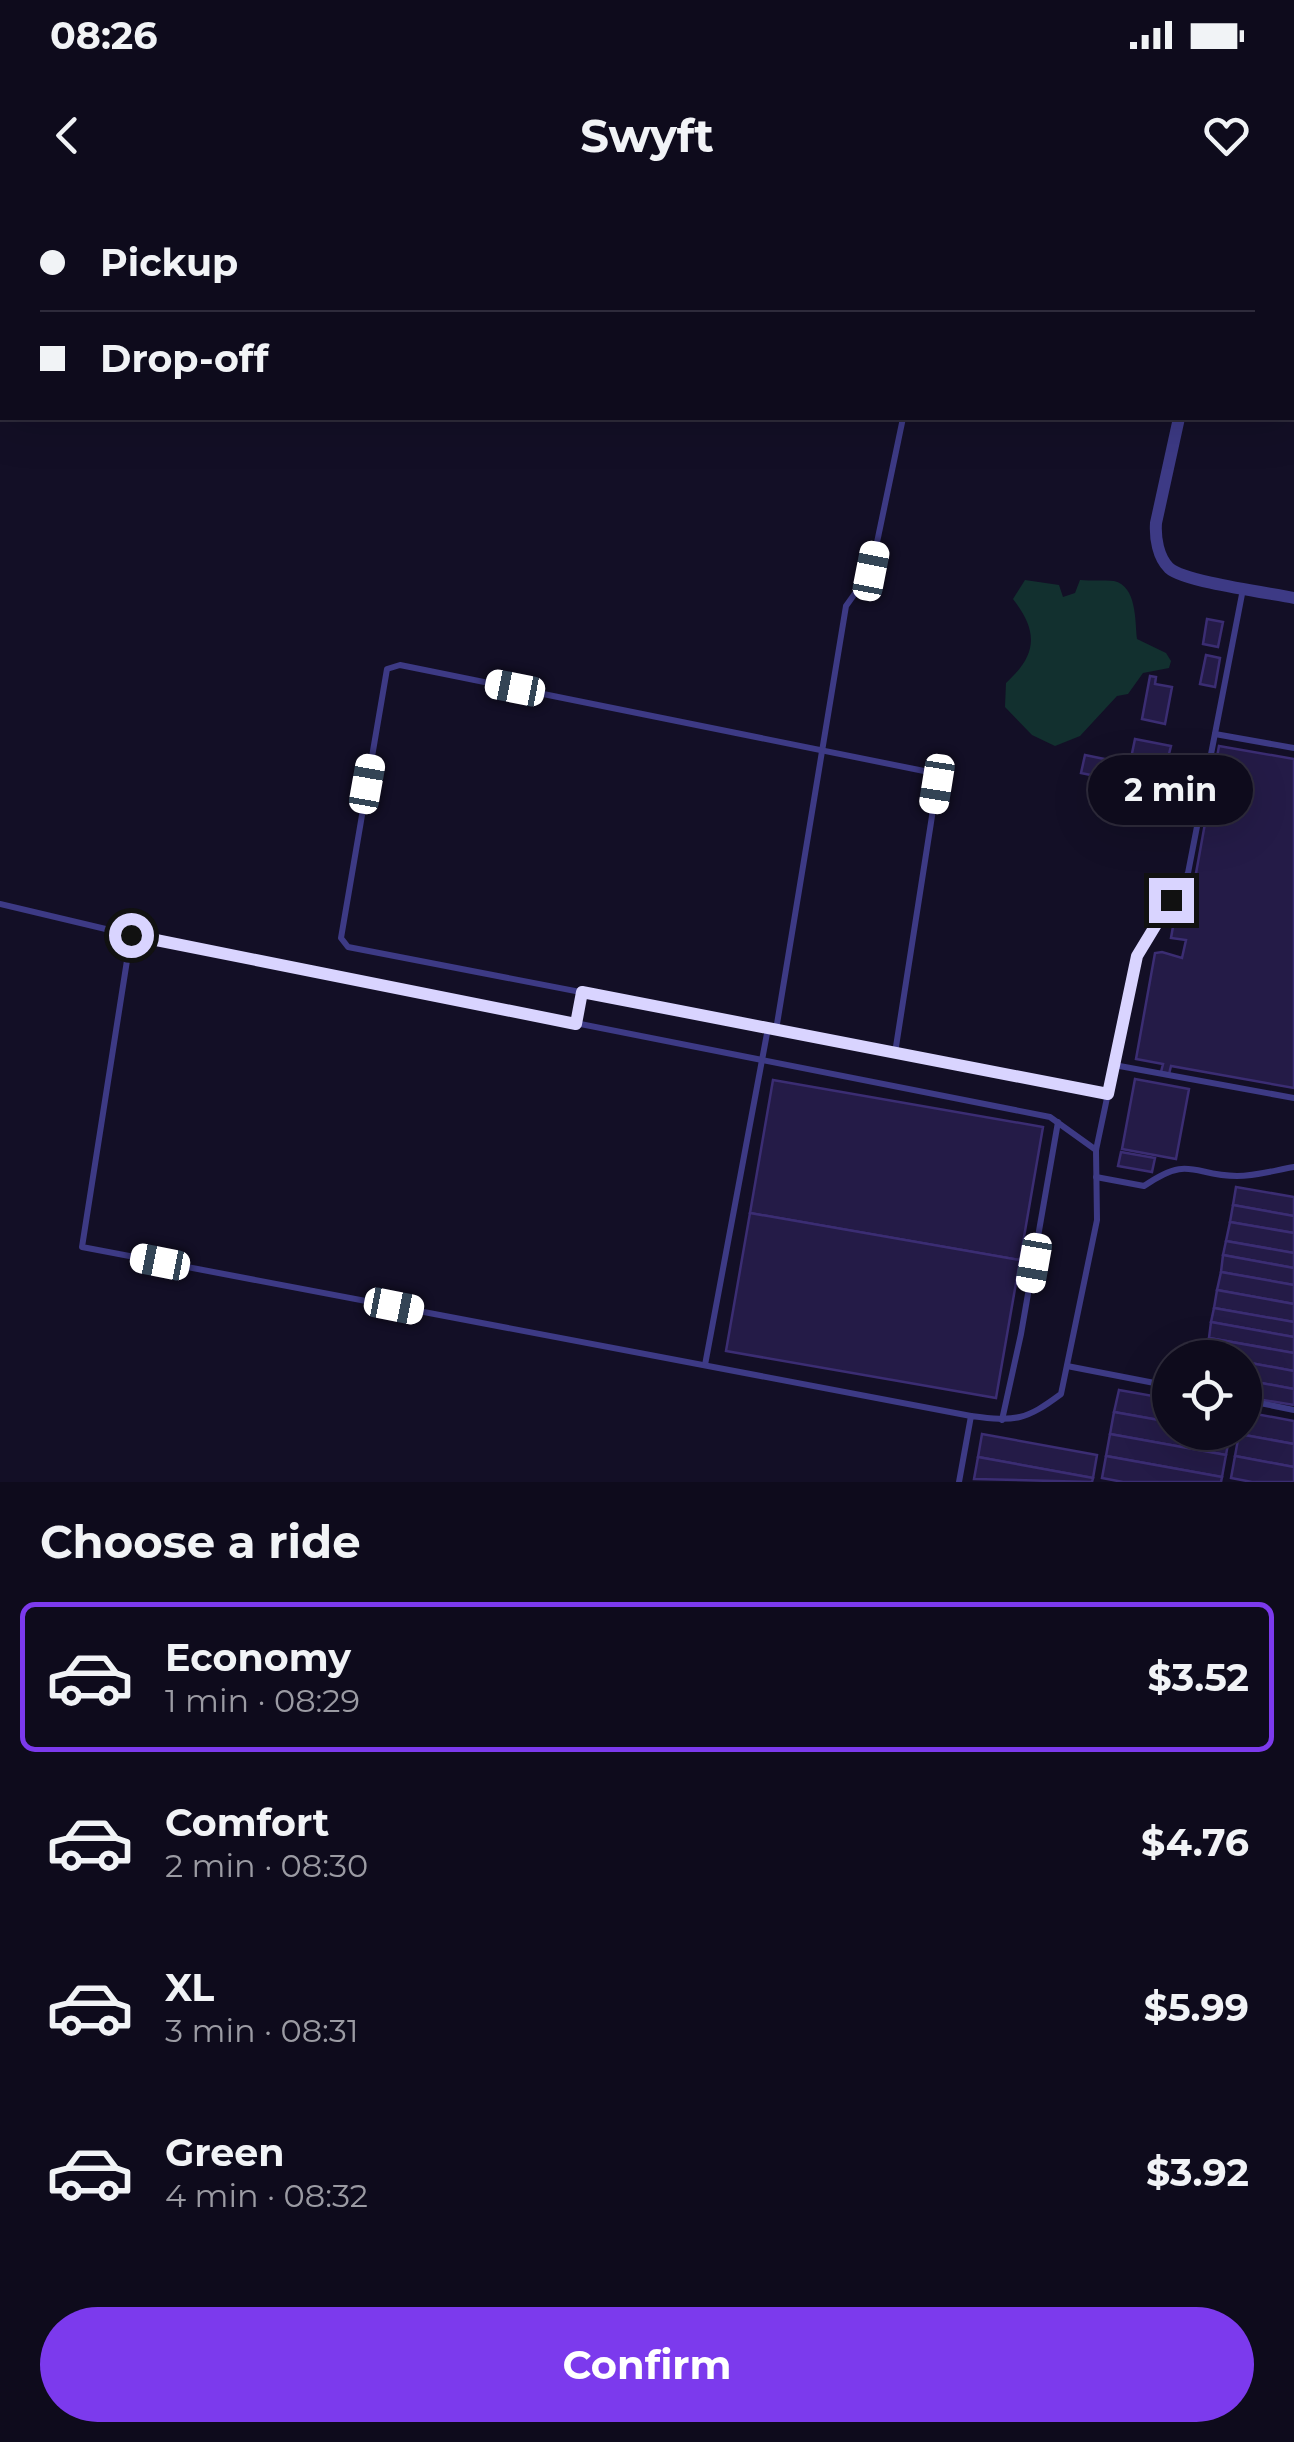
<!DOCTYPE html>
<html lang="en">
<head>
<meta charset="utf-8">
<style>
  :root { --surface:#0e0b1c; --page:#171425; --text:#f1f3f6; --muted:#9b9ba3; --line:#2e2b3b; --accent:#7c3aed }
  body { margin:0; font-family:Montserrat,sans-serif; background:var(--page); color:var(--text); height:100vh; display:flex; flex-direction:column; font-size:38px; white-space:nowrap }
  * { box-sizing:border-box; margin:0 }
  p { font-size:32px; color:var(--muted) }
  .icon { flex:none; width:55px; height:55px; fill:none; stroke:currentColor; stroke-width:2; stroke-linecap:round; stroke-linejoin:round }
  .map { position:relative; height:1282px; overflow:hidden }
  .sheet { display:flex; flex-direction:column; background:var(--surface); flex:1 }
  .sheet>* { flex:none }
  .hud { position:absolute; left:0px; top:0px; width:1295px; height:220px; box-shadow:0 10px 40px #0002,0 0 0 2px var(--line); display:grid; align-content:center; height:220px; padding:0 40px; background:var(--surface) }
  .buttons { position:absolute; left:1152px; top:1140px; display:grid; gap:20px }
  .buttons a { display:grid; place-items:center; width:110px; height:110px; border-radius:50%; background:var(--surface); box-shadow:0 10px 40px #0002,0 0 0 2px var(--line); font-size:50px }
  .end { position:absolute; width:45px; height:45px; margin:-22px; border:12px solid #d9d4ff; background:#111; box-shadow:0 0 0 5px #111 }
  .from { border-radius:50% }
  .bubble { position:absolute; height:70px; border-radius:35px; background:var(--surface); box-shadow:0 10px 40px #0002,0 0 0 2px var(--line); font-size:32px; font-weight:700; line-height:70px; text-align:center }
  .car { position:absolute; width:30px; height:60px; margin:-30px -15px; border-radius:12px; box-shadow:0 0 8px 2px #0007; background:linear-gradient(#fff 24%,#345 0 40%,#fff 0 76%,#345 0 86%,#fff 0) }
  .hud b { display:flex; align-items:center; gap:35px; height:95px; font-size:38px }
  .hud b+b { border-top:2px solid var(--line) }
  .hud i { width:25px; height:25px; background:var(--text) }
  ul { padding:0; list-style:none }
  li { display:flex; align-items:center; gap:30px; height:150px; margin:0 20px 15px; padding:0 20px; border:5px solid transparent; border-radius:15px }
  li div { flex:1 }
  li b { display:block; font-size:38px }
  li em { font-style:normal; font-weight:700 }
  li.active { border-color:var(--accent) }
  li>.icon { width:90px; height:90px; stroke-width:1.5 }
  h2 { padding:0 40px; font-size:45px; line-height:120px }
  .cta { display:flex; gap:20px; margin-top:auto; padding:20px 40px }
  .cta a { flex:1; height:115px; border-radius:60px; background:var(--accent); color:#fff; font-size:40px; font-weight:700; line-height:115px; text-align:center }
  .status { display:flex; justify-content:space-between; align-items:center; height:70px; padding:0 50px; background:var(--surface); direction:ltr }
  .status svg { height:28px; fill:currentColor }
  header { display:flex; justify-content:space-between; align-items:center; height:130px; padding:0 40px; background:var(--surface); font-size:45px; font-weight:700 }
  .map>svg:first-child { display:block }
</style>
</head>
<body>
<div class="status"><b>08:26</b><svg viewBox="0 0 49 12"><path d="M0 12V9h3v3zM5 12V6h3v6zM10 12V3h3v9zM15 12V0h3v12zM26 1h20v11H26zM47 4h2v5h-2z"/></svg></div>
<header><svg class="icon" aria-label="back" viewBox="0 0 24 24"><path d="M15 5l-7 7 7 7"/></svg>Swyft<svg class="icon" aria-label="heart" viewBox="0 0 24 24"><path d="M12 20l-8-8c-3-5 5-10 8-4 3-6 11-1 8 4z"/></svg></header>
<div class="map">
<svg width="1294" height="1282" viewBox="0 0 1294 1282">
  <rect width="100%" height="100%" fill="#130f26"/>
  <path fill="#12302f" d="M 1025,380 L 1059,385 L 1063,397 L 1075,393 L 1080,380 C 1091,381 1104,380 1114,381 C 1137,386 1135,421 1137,439 L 1166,453 L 1171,461 L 1169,468 L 1143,473 L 1128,494 L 1117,496 L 1080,536 L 1055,546 L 1032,535 L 1005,507 L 1006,483 C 1038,454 1038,431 1013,399 Z"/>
  <g fill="#241b47" stroke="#3b2d73" stroke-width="2.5">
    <polygon points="810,0 940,0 940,2"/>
    <polygon points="1207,419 1223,422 1218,447 1203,444"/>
    <polygon points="1206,455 1220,458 1215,487 1200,484"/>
    <polygon points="1150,476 1156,477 1155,484 1172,487 1165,524 1142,519"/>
    <polygon points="1135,539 1171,546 1168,558 1180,560 1177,572 1130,563"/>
    <polygon points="1219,546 1294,559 1294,888 1171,866 1169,874 1161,872 1163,864 1136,859 1155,753 1162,752 1182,758 1186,740 1171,738 1174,721 1187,723"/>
    <polygon points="1085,555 1119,562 1115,580 1081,573"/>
    <polygon points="1135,879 1189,889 1176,959 1122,949"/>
    <polygon points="773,880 1043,927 1020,1060 750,1013"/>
    <polygon points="1121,952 1155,958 1152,972 1118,966"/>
    <polygon points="1236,987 1294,997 1294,1016 1233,1005"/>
    <polygon points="1233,1005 1294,1016 1294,1033 1230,1022"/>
    <polygon points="750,1013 1020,1060 996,1198 726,1151"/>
    <polygon points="1230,1022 1294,1033 1294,1053 1226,1041"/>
    <polygon points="1226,1041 1294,1053 1294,1068 1223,1055"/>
    <polygon points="1223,1055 1294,1068 1294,1085 1221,1072"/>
    <polygon points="1221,1072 1294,1085 1294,1104 1217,1090"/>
    <polygon points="1217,1090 1294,1104 1294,1122 1214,1108"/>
    <polygon points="1214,1108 1294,1122 1294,1137 1211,1122"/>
    <polygon points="1211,1122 1294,1137 1294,1153 1209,1138"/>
    <polygon points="1209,1138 1294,1153 1294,1171 1245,1162 1245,1158 1205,1155"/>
    <polygon points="1245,1162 1294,1171 1294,1189 1245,1180"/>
    <polygon points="1245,1180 1294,1189 1294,1205 1245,1197"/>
    <polygon points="1119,1190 1170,1199 1170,1222 1114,1212"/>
    <polygon points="1114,1212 1170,1222 1170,1232 1230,1233 1226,1255 1110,1234"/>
    <polygon points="1245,1212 1294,1221 1294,1244 1239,1234 1245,1232"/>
    <polygon points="982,1234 1097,1255 1093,1278 978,1257"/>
    <polygon points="1110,1234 1226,1255 1222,1277 1106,1256"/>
    <polygon points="1239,1234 1294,1244 1294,1267 1235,1256"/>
    <polygon points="1106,1256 1222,1277 1221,1282 1123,1282 1102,1278"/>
    <polygon points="1235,1256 1294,1267 1294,1282 1252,1282 1231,1278"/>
    <polygon points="978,1257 1093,1278 1092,1282 974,1279"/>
  </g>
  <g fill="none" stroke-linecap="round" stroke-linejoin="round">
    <g stroke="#3d3a85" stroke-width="6">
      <polyline points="947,2 948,0"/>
      <polyline points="1215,534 1294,548"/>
      <polyline points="0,704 131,735 1050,917 1096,950"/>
      <polyline points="131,735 82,1047 971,1216"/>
      <polyline points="576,823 582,792"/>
      <polyline points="776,830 846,406 871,371 903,218"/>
      <polyline points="895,853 937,584 934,573 400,465 387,469 341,738 348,747 1056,884 1108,894"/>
      <polyline points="1114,865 1294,898"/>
      <path d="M 1096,977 L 1144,986 C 1190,954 1193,976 1237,976 C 1256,976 1276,970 1294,967"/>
      <polyline points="705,1165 768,828"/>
      <polyline points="1067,1166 1170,1186"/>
      <polyline points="1245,1200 1294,1210"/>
      <polyline points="1002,1220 1021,1134 1058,922"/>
      <path d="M 959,1282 L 971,1216 C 1016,1222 1026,1220 1061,1194 L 1097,1020 L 1096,950 L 1137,756 L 1188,673 L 1243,389"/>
    </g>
    <g stroke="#3d3a85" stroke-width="12">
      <polyline points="1224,2 1225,0"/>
      <path d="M 1179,218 L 1156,323 C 1155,338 1158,357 1169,368 C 1184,382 1270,393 1294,398"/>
    </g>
  </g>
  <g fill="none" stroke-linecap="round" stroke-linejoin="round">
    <polyline stroke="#d9d4ff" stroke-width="12" points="131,735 576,824 582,792 1108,894 1137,756 1171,700"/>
  </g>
</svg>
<div class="buttons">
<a><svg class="icon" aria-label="locate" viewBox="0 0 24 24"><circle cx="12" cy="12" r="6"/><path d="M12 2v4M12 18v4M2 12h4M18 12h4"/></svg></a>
</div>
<i class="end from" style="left:131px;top:735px"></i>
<i class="end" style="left:1171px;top:700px"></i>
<div class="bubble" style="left:1088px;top:555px;width:165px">2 min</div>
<i class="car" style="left:871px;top:371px;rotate:11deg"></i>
<i class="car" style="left:515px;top:488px;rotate:281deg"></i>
<i class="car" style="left:367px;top:584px;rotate:10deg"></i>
<i class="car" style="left:937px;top:584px;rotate:189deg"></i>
<i class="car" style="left:160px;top:1062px;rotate:281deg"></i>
<i class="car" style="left:1034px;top:1063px;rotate:190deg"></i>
<i class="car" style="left:394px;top:1106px;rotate:101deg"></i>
<div class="hud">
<b><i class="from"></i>Pickup</b>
<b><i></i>Drop-off</b>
</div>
</div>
<section class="sheet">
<h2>Choose a ride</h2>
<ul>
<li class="active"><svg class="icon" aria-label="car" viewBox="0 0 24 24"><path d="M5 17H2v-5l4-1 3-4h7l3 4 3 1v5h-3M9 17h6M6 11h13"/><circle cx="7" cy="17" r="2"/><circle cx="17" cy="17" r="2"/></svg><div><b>Economy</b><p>1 min · 08:29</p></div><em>$3.52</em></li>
<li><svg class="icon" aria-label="car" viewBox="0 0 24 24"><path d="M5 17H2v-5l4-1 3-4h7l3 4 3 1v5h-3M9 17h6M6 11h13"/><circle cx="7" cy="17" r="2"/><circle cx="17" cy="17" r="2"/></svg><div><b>Comfort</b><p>2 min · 08:30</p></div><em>$4.76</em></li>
<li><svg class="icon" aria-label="car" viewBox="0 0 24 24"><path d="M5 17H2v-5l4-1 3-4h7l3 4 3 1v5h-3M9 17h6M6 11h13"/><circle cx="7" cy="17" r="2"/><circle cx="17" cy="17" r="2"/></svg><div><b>XL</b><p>3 min · 08:31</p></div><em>$5.99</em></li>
<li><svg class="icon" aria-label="car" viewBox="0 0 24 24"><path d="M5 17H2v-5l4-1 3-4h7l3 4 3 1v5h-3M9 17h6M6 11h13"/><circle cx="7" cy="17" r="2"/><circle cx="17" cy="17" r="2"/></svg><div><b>Green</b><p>4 min · 08:32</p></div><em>$3.92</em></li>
</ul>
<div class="cta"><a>Confirm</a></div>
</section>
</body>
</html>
